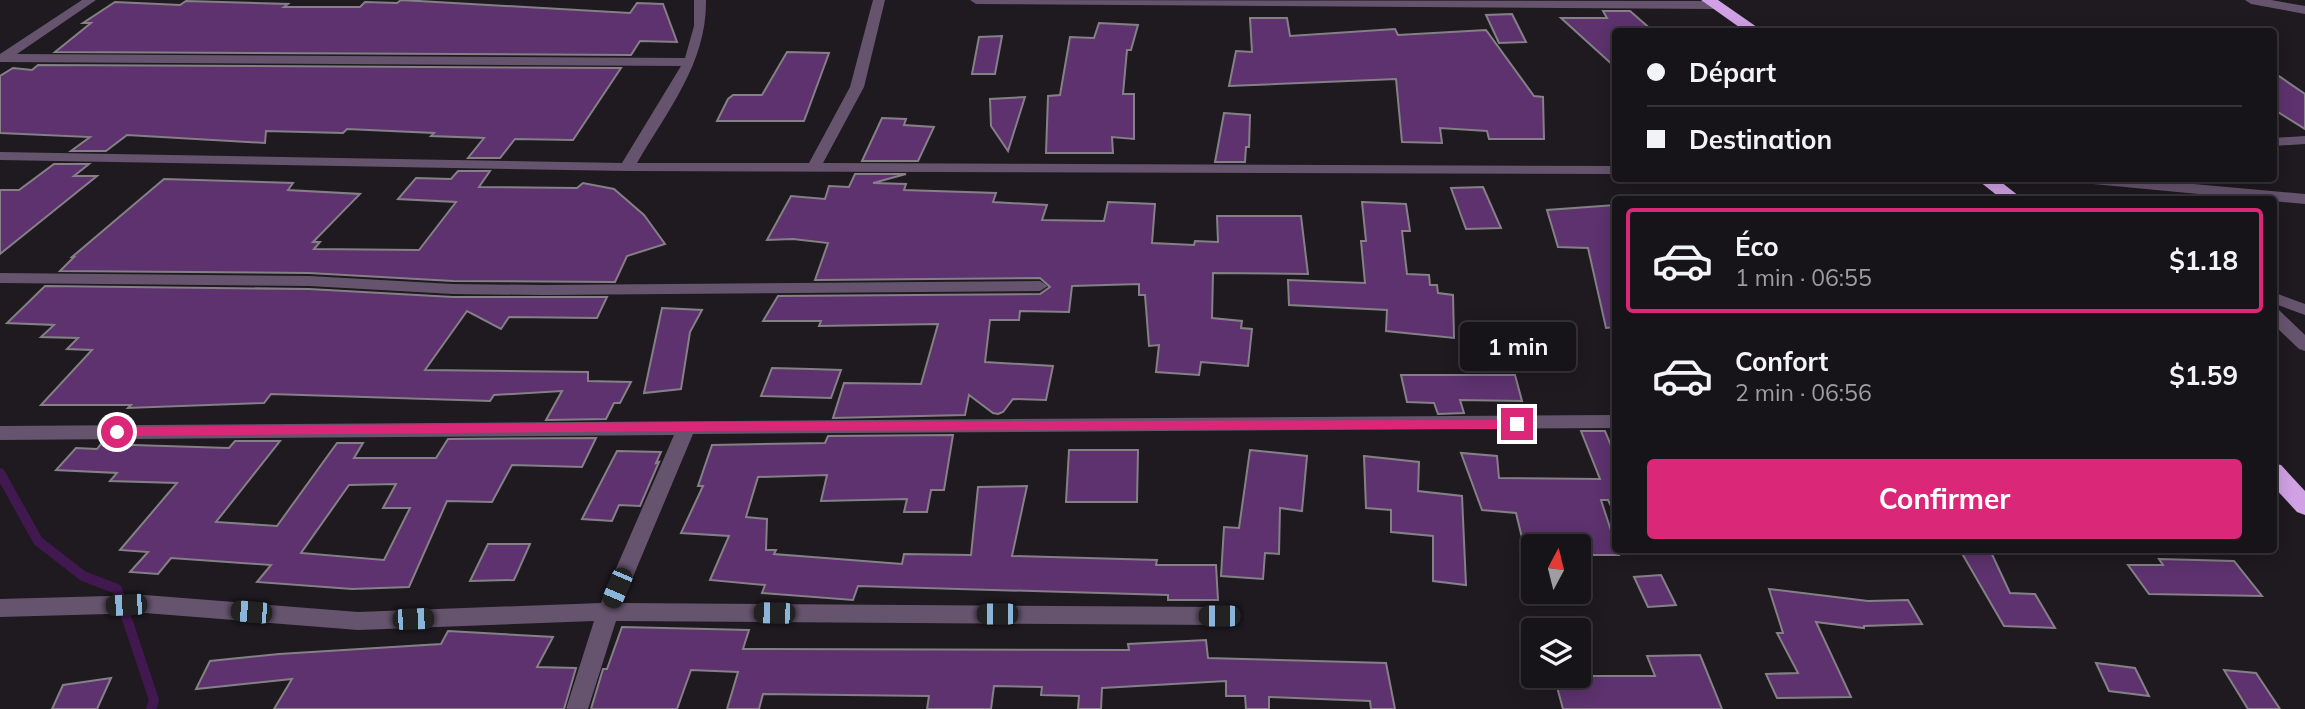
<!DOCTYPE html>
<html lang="fr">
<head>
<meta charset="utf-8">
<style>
  :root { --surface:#161418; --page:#1f1d21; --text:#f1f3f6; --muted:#9e9ea2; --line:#353337; --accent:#db2777 }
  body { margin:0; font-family:Mulish,sans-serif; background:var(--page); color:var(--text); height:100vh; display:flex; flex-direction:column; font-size:26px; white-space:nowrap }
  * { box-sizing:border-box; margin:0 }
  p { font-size:23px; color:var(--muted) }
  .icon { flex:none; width:38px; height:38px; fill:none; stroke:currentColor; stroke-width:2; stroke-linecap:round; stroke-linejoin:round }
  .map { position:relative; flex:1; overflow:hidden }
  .drawer { position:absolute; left:1612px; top:196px; width:665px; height:357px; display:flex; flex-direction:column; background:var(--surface); border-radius:7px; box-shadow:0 4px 18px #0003,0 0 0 2px var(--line) }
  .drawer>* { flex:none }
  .hud { position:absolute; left:1612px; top:28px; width:665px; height:154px; border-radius:7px; box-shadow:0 4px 18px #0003,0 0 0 2px var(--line); display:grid; align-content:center; height:154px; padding:0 35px; background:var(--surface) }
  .needle { width:46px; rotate:7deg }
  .fabs { position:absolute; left:1521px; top:534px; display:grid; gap:14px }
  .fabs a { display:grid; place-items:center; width:70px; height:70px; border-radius:7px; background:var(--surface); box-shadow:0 4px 18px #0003,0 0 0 2px var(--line); font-size:35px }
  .end { position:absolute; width:32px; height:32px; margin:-16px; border:9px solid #db2777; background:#fff; box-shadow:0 0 0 4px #fff }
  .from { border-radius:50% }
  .bubble { position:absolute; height:49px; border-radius:7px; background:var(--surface); box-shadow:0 4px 18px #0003,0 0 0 2px var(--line); font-size:23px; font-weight:700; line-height:49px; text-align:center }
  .car { position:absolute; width:21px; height:42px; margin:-21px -10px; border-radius:9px; box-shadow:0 0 5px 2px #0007; background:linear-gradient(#222 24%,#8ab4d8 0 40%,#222 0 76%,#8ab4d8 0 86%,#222 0) }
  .hud b { display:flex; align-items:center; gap:24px; height:66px; font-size:26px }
  .hud b+b { border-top:2px solid var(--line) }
  .hud i { width:18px; height:18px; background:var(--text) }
  ul { padding:12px 0 0; list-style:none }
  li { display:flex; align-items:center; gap:21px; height:105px; margin:0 14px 10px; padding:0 21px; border:4px solid transparent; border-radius:7px }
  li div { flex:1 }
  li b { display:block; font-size:26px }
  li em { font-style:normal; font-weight:700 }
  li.active { border-color:var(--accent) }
  li>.icon { width:63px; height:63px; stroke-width:1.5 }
  .action { display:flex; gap:14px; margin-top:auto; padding:14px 35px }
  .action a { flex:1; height:80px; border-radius:7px; background:var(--accent); color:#fff; font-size:28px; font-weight:700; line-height:80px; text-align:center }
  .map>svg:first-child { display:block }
</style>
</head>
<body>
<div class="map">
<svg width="2305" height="709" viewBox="0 0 2305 709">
  <rect width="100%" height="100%" fill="#1e1a20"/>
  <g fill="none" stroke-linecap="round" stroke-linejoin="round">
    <polyline stroke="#421851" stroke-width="10" points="0,473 38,541 83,576 117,589 154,700 151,709"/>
  </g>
  <g fill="#5d326e" stroke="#848086" stroke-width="2" fill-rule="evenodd">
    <polygon points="401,0 630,13 637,3 663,4 677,42 640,41 631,55 55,52 91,23 83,23 115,2 180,5 186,1 288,4 284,7 360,7 365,2 397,3"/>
    <polygon points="1603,11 1630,11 1654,32 1615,31 1615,67 1561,18 1607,18"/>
    <polygon points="1512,14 1526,42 1499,43 1486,15"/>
    <polygon points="1250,18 1287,18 1290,36 1395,29 1398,35 1486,30 1534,96 1543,97 1544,139 1489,139 1487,131 1440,128 1442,143 1402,142 1396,79 1229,86 1236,51 1252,52"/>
    <polygon points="1099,23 1138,25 1131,50 1127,50 1123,94 1134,94 1134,139 1112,137 1113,153 1046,153 1048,96 1060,95 1070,37 1094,38"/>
    <polygon points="1002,36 995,74 972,74 979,37"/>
    <polygon points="787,52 829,53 804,121 717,121 728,99 733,95 762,95"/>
    <polygon points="38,65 621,68 573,140 515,139 500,158 468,158 484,138 431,136 434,133 347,129 343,133 266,131 265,143 127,135 106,151 71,151 90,137 0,133 0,76 13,68 32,70"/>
    <polygon points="2273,72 2305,94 2305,129 2273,109"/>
    <polygon points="1025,97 1008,151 991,126 990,99"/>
    <polygon points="1224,113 1250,115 1249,147 1246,147 1245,162 1215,162"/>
    <polygon points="882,118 906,119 904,125 934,127 918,161 862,161"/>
    <polygon points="54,164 89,164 74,176 97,176 0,254 0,190 19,190"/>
    <polygon points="458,171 490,171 479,187 577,188 583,183 614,189 644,215 665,244 627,256 615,282 453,281 309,273 60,271 74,257 72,257 164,179 293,183 288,190 360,194 313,242 320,242 314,249 419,250 456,202 398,199 416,178 451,179"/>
    <polygon points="855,174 906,174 873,183 906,184 904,190 996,193 993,202 1047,205 1042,220 1104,221 1108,202 1155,204 1152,243 1194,245 1195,241 1218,242 1217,216 1301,216 1308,274 1213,273 1212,318 1242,321 1241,328 1252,329 1248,366 1201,362 1199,375 1156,372 1159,345 1149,346 1145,295 1139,295 1139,284 1072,286 1069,312 1020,311 1019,320 990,320 985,362 1053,366 1046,400 1013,399 1003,412 998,414 993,413 969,395 965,415 833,418 844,383 921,384 938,324 819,326 821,321 763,321 778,296 1040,294 1050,287 1040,278 815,280 828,243 793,239 767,240 791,196 825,199 829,186 849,187"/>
    <polygon points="1483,187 1501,228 1466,229 1451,188"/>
    <polygon points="1362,202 1406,204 1410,231 1402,231 1407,274 1429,275 1430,285 1437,285 1438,293 1453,295 1454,338 1386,331 1387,310 1289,305 1288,280 1365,283 1361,241 1366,241"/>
    <polygon points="1615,205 1615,327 1606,328 1588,248 1558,247 1547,210"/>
    <polygon points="45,286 309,289 453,297 607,297 597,318 509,317 501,329 467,311 425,370 588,372 588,381 631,382 620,403 614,403 606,419 546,420 562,391 494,395 490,401 271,394 264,403 128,408 131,405 41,405 92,350 67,349 78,338 41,337 54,325 7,323"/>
    <polygon points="662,308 702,310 690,332 681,389 644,393"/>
    <polygon points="1500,321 1530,322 1536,347 1505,343"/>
    <polygon points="772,368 811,369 841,370 831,398 761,396"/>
    <polygon points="1401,375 1515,375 1522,401 1460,400 1464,413 1438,414 1434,403 1407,402"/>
    <polygon points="1581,431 1605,431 1615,455 1615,514 1608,500 1601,500 1619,555 1590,555 1588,546 1524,546 1516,513 1482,510 1461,453 1497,456 1499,478 1600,479"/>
    <polygon points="953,435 944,490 931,490 927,512 904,512 907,499 821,501 827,475 758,477 746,517 767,519 766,550 776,550 774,554 902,564 904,554 971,555 978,487 1027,486 1012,556 1157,560 1156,565 1216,565 1218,600 1168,600 1168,595 858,586 853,600 762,593 765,585 710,580 729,536 681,533 703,486 698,486 712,445 825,443 828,436"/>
    <path d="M 596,438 L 582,467 L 512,465 L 492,502 L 447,501 L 409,587 L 352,589 L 257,582 L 271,565 L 171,558 L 158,574 L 130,572 L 148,552 L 120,550 L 177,483 L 110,481 L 117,473 L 56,470 L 76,448 L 97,449 L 101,444 L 229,448 L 235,441 L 280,441 L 216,522 L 277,526 L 337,443 L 363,443 L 354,458 L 436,458 L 448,439 ZM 396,484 L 383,508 L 410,508 L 384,560 L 301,553 L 349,485 Z"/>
    <polygon points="1069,450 1138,450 1137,502 1066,502"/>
    <polygon points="1250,450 1307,456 1302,511 1280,508 1279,554 1265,553 1263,579 1221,576 1224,527 1239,528"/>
    <polygon points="617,451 661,452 656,463 659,462 640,506 619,505 612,521 582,519"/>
    <polygon points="1364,456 1419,462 1418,491 1462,496 1466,585 1433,581 1433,536 1391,532 1391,510 1366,508"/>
    <polygon points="488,544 530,544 514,580 470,581"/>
    <polygon points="1960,550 1990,550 2010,593 2035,594 2055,628 2004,626"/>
    <polygon points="2159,559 2234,561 2262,596 2149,594 2128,565 2163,565"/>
    <polygon points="1661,575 1676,605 1648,607 1634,577"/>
    <polygon points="1769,589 1868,601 1908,600 1922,624 1864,626 1864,628 1816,622 1851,697 1777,698 1766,674 1798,673 1777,633 1783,633"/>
    <polygon points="622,627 749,630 743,649 1129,650 1128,644 1206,640 1208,658 1386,663 1395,709 1371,709 1370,701 1269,697 1269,709 1246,709 1245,696 1226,696 1226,681 1102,688 1101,709 1078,709 1079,696 1041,695 1042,687 994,686 991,709 927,709 929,696 763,694 759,709 727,709 738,672 691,670 677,709 591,709 603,669 607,669"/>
    <polygon points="448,631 553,637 537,667 576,668 564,709 274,709 292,679 196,689 210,661 279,654 441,644"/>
    <polygon points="1700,655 1722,709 1563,709 1554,676 1655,676 1647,656"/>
    <polygon points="2096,663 2135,668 2149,696 2109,691"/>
    <polygon points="2224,670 2256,673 2280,709 2248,709"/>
    <polygon points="111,678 97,709 52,709 63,685"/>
  </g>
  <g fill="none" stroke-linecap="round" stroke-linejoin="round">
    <g fill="#66546e" fill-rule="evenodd">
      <path d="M 82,0 L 96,0 L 17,54 L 685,58 L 694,26 L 694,0 L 706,0 C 707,63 668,110 637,163 L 809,163 L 850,87 L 873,0 L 885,0 L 864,87 L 823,163 L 1615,166 L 1615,174 L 627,171 L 0,160 L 0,152 L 622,163 L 681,66 L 0,62 L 0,54 Z"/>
      <polygon points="970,0 1715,1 1721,5 1715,9 976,4"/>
      <polygon points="2245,0 2271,0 2305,6 2305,14 2251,4"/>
      <polygon points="2305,136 2305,144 2273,146 2273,138"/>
      <polygon points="2065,178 2127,178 2305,194 2305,204 2072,182"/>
      <polygon points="0,273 309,276 453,284 544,285 1040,281 1048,286 1040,291 544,295 453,294 309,286 0,283"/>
      <polygon points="2273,292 2305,304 2305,315 2273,303"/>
      <polygon points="2273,309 2279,310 2305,335 2305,351 2299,349 2273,324"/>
      <polygon points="1615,415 1615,428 693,434 622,603 1219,607 1227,610 1230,616 1227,622 1219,625 616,621 588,709 566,709 594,621 358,630 145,613 0,617 0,599 145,595 358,612 601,603 674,435 0,440 0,426"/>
    </g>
    <g fill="#d0a1e4" fill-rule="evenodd">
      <polygon points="1701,0 1718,0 1764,32 1746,32"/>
      <polygon points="1975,178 1996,178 2024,200 2003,200"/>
      <polygon points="2273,463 2281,465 2305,491 2305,515 2297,512 2273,486"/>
    </g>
  </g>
  <polygon fill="#db2777" points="1517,420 1523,424 1517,429 687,431 117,436 111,432 117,427 687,422"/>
</svg>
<div class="fabs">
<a><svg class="needle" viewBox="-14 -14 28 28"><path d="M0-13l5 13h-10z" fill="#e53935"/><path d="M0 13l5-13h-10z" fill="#9e9ea2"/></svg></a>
<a><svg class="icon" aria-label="layers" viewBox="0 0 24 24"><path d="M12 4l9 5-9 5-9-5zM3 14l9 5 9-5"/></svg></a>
</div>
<i class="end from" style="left:117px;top:432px"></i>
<i class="end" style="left:1517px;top:424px"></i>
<div class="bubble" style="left:1460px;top:322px;width:116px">1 min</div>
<i class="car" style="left:617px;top:588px;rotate:203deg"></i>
<i class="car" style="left:126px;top:605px;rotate:267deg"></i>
<i class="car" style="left:251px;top:612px;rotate:275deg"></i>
<i class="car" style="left:774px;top:613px;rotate:271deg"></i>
<i class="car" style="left:997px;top:614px;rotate:270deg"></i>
<i class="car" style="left:1219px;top:616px;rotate:270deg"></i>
<i class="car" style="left:413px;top:619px;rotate:88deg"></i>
<div class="hud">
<b><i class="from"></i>Départ</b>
<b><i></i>Destination</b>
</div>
<section class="drawer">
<ul>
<li class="active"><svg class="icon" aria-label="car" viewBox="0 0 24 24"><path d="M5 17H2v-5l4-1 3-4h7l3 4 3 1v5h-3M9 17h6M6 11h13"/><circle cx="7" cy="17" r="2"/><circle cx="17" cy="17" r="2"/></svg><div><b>Éco</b><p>1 min · 06:55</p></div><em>$1.18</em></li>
<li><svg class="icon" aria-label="car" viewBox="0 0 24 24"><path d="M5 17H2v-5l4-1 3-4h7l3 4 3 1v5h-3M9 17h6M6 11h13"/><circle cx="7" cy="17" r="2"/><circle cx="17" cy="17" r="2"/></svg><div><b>Confort</b><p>2 min · 06:56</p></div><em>$1.59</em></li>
</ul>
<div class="action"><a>Confirmer</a></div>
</section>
</div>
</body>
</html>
